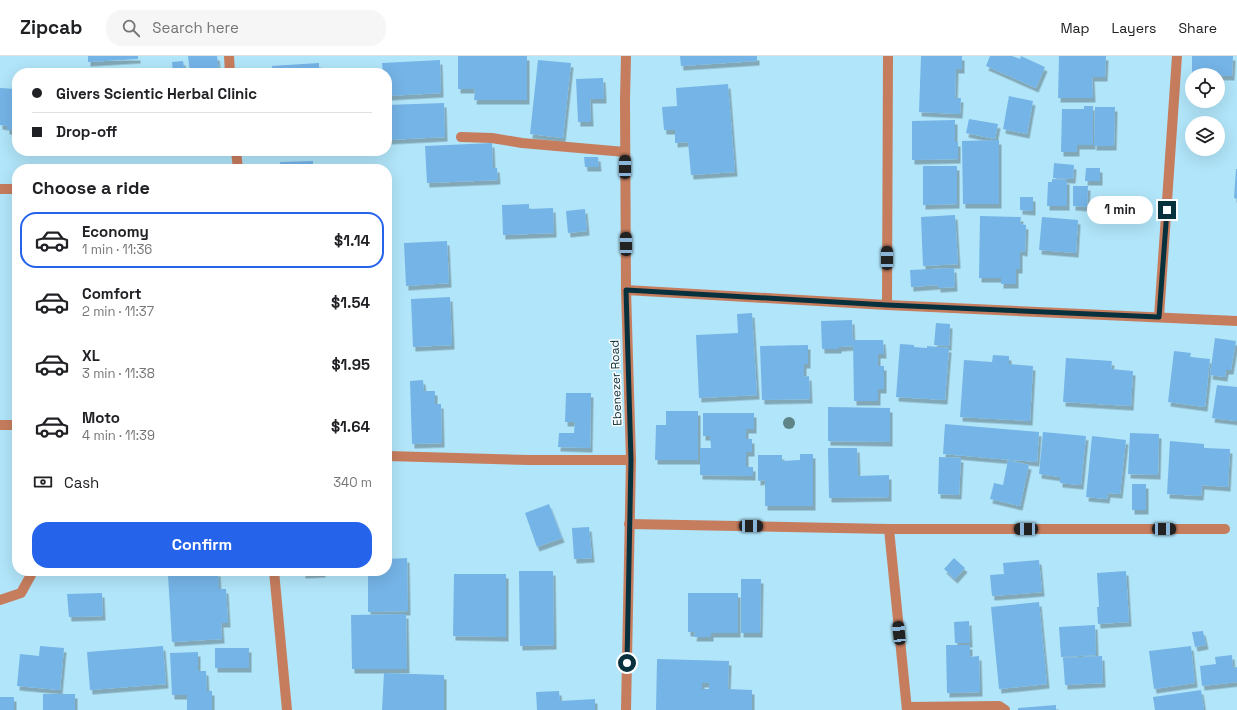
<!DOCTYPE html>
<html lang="en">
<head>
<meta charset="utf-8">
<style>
  :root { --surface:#fff; --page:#f6f6f6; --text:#202124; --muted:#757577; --line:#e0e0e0; --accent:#2563eb }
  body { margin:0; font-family:"Space Grotesk",sans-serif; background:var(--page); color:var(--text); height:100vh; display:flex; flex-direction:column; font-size:15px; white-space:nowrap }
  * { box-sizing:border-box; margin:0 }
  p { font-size:13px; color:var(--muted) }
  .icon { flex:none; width:22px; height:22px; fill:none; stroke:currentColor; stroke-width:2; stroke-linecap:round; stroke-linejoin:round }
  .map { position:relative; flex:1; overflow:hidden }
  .sheet { position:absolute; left:12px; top:108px; width:380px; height:412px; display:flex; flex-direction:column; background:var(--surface); border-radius:16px; box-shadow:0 4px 16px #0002 }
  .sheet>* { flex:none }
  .top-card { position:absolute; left:12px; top:12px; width:380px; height:88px; border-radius:16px; box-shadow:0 4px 16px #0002; display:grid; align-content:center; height:88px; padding:0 20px; background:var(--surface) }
  .buttons { position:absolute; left:1185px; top:12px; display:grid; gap:8px }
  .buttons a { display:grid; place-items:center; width:40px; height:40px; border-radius:50%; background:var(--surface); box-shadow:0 4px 16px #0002; font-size:20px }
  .end { position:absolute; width:18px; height:18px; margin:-9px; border:5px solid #08313e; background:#fff; box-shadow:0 0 0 2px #fff }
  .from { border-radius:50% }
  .bubble { position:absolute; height:28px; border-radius:14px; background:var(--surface); box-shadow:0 4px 16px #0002; font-size:13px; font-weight:800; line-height:28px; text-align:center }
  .car { position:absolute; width:12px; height:24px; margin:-12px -6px; border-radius:5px; box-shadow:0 0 3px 1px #0007; background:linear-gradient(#222 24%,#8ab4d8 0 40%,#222 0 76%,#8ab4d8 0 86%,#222 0) }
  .top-card b { display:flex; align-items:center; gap:14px; height:38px; font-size:15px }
  .top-card b+b { border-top:1px solid var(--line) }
  .top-card i { width:10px; height:10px; background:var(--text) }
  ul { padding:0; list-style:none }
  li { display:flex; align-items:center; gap:12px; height:56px; margin:0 8px 6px; padding:0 12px; border:2px solid transparent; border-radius:16px }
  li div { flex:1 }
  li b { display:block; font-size:15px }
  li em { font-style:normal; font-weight:800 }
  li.active { border-color:var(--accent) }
  li>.icon { width:36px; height:36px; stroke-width:1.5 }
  h2 { padding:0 20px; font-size:18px; line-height:48px }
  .pay { display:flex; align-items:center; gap:10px; height:44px; padding:0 20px; font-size:15px }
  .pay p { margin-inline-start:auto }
  .cta { display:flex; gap:8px; margin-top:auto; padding:8px 20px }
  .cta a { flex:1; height:46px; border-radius:16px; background:var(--accent); color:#fff; font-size:16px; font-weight:800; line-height:46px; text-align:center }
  header { display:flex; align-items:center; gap:24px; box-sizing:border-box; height:56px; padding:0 20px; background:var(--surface); border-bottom:1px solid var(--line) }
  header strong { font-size:19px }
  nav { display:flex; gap:22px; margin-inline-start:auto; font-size:14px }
  .search { width:280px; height:36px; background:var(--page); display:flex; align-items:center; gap:10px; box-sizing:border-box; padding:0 14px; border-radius:16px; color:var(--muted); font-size:15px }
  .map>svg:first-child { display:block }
</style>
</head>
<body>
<header>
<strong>Zipcab</strong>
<div class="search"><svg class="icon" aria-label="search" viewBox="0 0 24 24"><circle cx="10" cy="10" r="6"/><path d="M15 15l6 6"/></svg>Search here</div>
<nav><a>Map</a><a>Layers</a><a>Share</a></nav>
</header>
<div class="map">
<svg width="1237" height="654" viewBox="0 0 1237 654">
  <defs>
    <filter id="shadow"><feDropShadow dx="2.5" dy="4.5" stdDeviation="0" flood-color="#0004"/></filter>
  </defs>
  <rect width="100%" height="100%" fill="#b1e5f9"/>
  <g fill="#75b4e7" fill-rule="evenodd" filter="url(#shadow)">
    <polygon points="88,0 138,0 138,3 88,6"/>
    <polygon points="188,0 217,0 219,17 190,17"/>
    <polygon points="458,0 527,0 527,44 474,44 475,33 458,33"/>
    <polygon points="680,0 757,0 757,5 681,10"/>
    <polygon points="921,0 962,0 962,13 956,13 955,42 961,42 960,58 919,56"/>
    <polygon points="990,0 1012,0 1020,3 1021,0 1045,11 1036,32 986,10"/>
    <polygon points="1059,0 1106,0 1105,21 1092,21 1093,42 1058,42"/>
    <polygon points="1192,0 1233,0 1232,20 1192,19"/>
    <polygon points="440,4 441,37 387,40 387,17 383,17 382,7"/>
    <polygon points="538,4 571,7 563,82 530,78"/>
    <polygon points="183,5 185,17 173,17 172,6"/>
    <polygon points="319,7 319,17 273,17 272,10"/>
    <polygon points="369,12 370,17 337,17 337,15"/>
    <polygon points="603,22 604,43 590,43 591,66 578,66 576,23"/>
    <polygon points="728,28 735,116 691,119 688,86 675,87 675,74 664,74 662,51 677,50 676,32"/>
    <polygon points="0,32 17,33 17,74 7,74 7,70 0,69"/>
    <polygon points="1009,40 1033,45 1027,78 1003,73"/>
    <polygon points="444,47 445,81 387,84 387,49"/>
    <polygon points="1084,50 1093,50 1093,89 1077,89 1077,96 1061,96 1062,53 1084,53"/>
    <polygon points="1095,51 1115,51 1114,90 1094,90"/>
    <polygon points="969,63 998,68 995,83 966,77"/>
    <polygon points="955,64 955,86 958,86 958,103 912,104 912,65"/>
    <polygon points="999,84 999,148 963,148 962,85"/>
    <polygon points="492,87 493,112 497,112 498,124 427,127 425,90"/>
    <polygon points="584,101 598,101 599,111 585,111"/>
    <polygon points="313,105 313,113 280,113 280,106"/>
    <polygon points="1054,107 1074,109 1073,123 1053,122"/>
    <polygon points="923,110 957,110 957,148 923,149"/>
    <polygon points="1086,112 1100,112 1100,125 1085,125"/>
    <polygon points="1236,113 1237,113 1237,143 1234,142"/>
    <polygon points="1052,123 1067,124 1067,150 1047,150 1048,126 1052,126"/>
    <polygon points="1073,130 1088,130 1087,151 1073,150"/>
    <polygon points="1020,141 1033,141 1033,155 1020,154"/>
    <polygon points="529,148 529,153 553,152 554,177 503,179 502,149"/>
    <polygon points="585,153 587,175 568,177 566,155"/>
    <polygon points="955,159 958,208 923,210 921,161"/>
    <polygon points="980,160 1021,161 1020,168 1026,169 1025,196 1020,195 1020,213 1016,213 1016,228 1001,228 1001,222 979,222"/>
    <polygon points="1042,161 1078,164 1076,197 1039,194"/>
    <polygon points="447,185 449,227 406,230 404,187"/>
    <polygon points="954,212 955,231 938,232 938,229 911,231 910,214"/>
    <polygon points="450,241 452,289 413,291 411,243"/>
    <polygon points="752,257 757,339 699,342 696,279 738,277 737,258"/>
    <polygon points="852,264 853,290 839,291 839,293 822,293 821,265"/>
    <polygon points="936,267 950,268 949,290 934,289"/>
    <polygon points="1215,282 1236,285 1231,314 1226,314 1225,321 1210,319"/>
    <polygon points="853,284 883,284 884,298 878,298 878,310 884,310 884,333 878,333 878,345 854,345"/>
    <polygon points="900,288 914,289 914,291 927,292 927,290 949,292 945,344 896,341"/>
    <polygon points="808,289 808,308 804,308 804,321 809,320 810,343 762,344 760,290"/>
    <polygon points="1174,295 1191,297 1190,301 1210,303 1205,351 1168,346"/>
    <polygon points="993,299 1009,300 1009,308 1033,310 1030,365 960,361 964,304 992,306"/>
    <polygon points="1066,302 1112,305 1111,313 1133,315 1131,350 1063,346"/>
    <polygon points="423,324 424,335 435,335 435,348 441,348 442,387 412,388 410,325"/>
    <polygon points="1217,329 1237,331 1237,365 1212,362"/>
    <polygon points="566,337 591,337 590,392 558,391 559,377 574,377 575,366 565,366"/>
    <polygon points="828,351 890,352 890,386 828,385"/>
    <polygon points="666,355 698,355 698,404 655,404 656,369 666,369"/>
    <polygon points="703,357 754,357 754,373 746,373 746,383 752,383 752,396 746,396 746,411 753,411 753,420 700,419 700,392 711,392 710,380 703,380"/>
    <polygon points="945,368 1039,376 1037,406 943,398"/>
    <polygon points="1043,376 1086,380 1081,429 1060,427 1060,421 1039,418"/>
    <polygon points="1130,377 1159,378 1158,419 1128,418"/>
    <polygon points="1092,380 1126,384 1120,438 1108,437 1107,443 1086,441"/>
    <polygon points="1170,385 1204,388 1204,392 1230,393 1228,431 1202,429 1201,440 1167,438"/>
    <polygon points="828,392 857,392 858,420 889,419 889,441 829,442"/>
    <polygon points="800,398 813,398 813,450 765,450 765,424 758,425 758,399 782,399 782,405 800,404"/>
    <polygon points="939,401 961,402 959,439 938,438"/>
    <polygon points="1008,404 1029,409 1020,450 990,443 994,427 1003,429"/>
    <rect x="1132" y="428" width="14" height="26"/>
    <polygon points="549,448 562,482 537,491 525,457"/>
    <polygon points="589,471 592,502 574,503 572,472"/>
    <polygon points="407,502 408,555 368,556 368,515 387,515 387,503"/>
    <polygon points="954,502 965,512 955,523 944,513"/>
    <polygon points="1039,504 1042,536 992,540 990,519 1004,518 1003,507"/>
    <polygon points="303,515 323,515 323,517 303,518"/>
    <polygon points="519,515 553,515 554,589 520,590"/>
    <polygon points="1126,515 1129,566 1098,568 1097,551 1099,551 1097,517"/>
    <polygon points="218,516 219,533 226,533 228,567 221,567 222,583 172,586 168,519"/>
    <polygon points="454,518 506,518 506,581 453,580"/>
    <polygon points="741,523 761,523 760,577 741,577"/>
    <polygon points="102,537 103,560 69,561 67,538"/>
    <polygon points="688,537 738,537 738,577 711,577 711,581 694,581 695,576 688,576"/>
    <polygon points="1039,546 1047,628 999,633 991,551"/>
    <polygon points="406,558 407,613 352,613 351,559"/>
    <polygon points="969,565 970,587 955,587 954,566"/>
    <polygon points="1095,569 1096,599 1061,601 1059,571"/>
    <polygon points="1203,575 1206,589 1195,591 1192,576"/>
    <polygon points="946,589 970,589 970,601 979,600 980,636 947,637"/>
    <polygon points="40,590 64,592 60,634 17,630 20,598 39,600"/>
    <polygon points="163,590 166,628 90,634 87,596"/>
    <polygon points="1191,590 1195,627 1154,633 1149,595"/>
    <rect x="215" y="592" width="34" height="20"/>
    <polygon points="198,596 198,615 206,615 207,635 212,635 212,654 187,654 187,639 172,639 170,597"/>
    <polygon points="1232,599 1233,612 1237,611 1237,626 1202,630 1200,610 1216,608 1215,601"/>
    <polygon points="1102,600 1103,627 1065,629 1063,602"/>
    <path d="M 657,603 L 729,605 L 728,633 L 752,634 L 752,654 L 656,654 ZM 702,627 L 709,627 L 709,633 L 702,633 Z"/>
    <polygon points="384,617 444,619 444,654 382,654"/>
    <polygon points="1201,634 1204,654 1155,654 1153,641"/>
    <polygon points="559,635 560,645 595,643 595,654 537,654 536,636"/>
    <rect x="43" y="638" width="32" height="16"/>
    <rect x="0" y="641" width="14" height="13"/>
    <polygon points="1056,649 1056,654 1018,654 1018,652"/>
  </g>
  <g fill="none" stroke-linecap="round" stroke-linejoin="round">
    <g stroke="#c67d5e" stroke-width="10">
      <polyline points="229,0 230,17"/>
      <polyline points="626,0 625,44 626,234 631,404 626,654"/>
      <polyline points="461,81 492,82 522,87 625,96"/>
      <polyline points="236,95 238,113"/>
      <polyline points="0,133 17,133"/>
      <polyline points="626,234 887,249 1237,265"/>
      <polyline points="887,249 888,0"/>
      <polyline points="1159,261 1177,0"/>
      <polyline points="0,369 17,369"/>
      <polyline points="387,400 529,404 631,404"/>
      <polyline points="629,468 889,473 1225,473"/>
      <polyline points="889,473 907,654"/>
      <polyline points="274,515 287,654"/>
      <polyline points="0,544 21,537 31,519 31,515"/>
      <polyline points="907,651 999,650 1005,654"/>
    </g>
  </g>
  <circle fill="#5e8487" cx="789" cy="367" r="6"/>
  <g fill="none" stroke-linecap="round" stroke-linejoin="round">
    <polyline stroke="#08313e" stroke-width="5" points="627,607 631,404 626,234 887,249 1159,261 1167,154"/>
  </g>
  <g text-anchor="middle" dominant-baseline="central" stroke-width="3" stroke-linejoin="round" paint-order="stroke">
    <g font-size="12" fill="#08313e" stroke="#fcfcfc">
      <text transform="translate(616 327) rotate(-92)">Ebenezer Road</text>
    </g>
  </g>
</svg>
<div class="buttons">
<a><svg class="icon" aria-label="locate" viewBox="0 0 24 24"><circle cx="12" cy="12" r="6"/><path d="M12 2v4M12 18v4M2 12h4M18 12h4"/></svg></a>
<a><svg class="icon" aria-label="layers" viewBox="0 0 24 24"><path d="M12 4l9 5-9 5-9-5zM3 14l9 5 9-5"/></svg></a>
</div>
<i class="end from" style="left:627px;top:607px"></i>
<i class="end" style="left:1167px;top:154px"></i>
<div class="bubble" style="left:1087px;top:140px;width:66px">1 min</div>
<i class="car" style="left:625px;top:111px;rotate:0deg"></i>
<i class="car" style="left:626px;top:188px;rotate:359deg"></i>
<i class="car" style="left:887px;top:202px;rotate:0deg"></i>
<i class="car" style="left:751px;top:470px;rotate:91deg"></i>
<i class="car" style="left:1026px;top:473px;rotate:270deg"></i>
<i class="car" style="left:1164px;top:473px;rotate:90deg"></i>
<i class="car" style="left:899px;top:577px;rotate:354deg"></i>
<div class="top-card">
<b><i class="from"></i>Givers Scientic Herbal Clinic</b>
<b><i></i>Drop-off</b>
</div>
<section class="sheet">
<h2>Choose a ride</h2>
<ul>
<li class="active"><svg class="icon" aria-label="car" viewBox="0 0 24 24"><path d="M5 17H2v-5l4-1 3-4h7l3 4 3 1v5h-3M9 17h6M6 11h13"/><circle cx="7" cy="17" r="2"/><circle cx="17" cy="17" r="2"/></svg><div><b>Economy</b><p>1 min · 11:36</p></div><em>$1.14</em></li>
<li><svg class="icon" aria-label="car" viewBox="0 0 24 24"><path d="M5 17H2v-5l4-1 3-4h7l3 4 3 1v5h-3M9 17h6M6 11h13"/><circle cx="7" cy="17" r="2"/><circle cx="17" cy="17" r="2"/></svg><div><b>Comfort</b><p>2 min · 11:37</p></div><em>$1.54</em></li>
<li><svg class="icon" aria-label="car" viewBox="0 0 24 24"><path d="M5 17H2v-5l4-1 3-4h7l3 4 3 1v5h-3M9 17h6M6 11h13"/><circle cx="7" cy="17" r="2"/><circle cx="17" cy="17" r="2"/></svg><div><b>XL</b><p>3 min · 11:38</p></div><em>$1.95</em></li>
<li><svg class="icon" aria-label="car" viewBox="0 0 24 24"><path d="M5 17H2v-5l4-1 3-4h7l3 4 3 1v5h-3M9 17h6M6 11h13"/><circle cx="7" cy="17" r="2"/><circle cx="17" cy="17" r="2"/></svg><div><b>Moto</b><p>4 min · 11:39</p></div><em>$1.64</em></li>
</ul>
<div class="pay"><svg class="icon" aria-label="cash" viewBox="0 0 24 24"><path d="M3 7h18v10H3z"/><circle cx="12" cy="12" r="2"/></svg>Cash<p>340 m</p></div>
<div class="cta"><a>Confirm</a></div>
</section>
</div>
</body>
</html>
